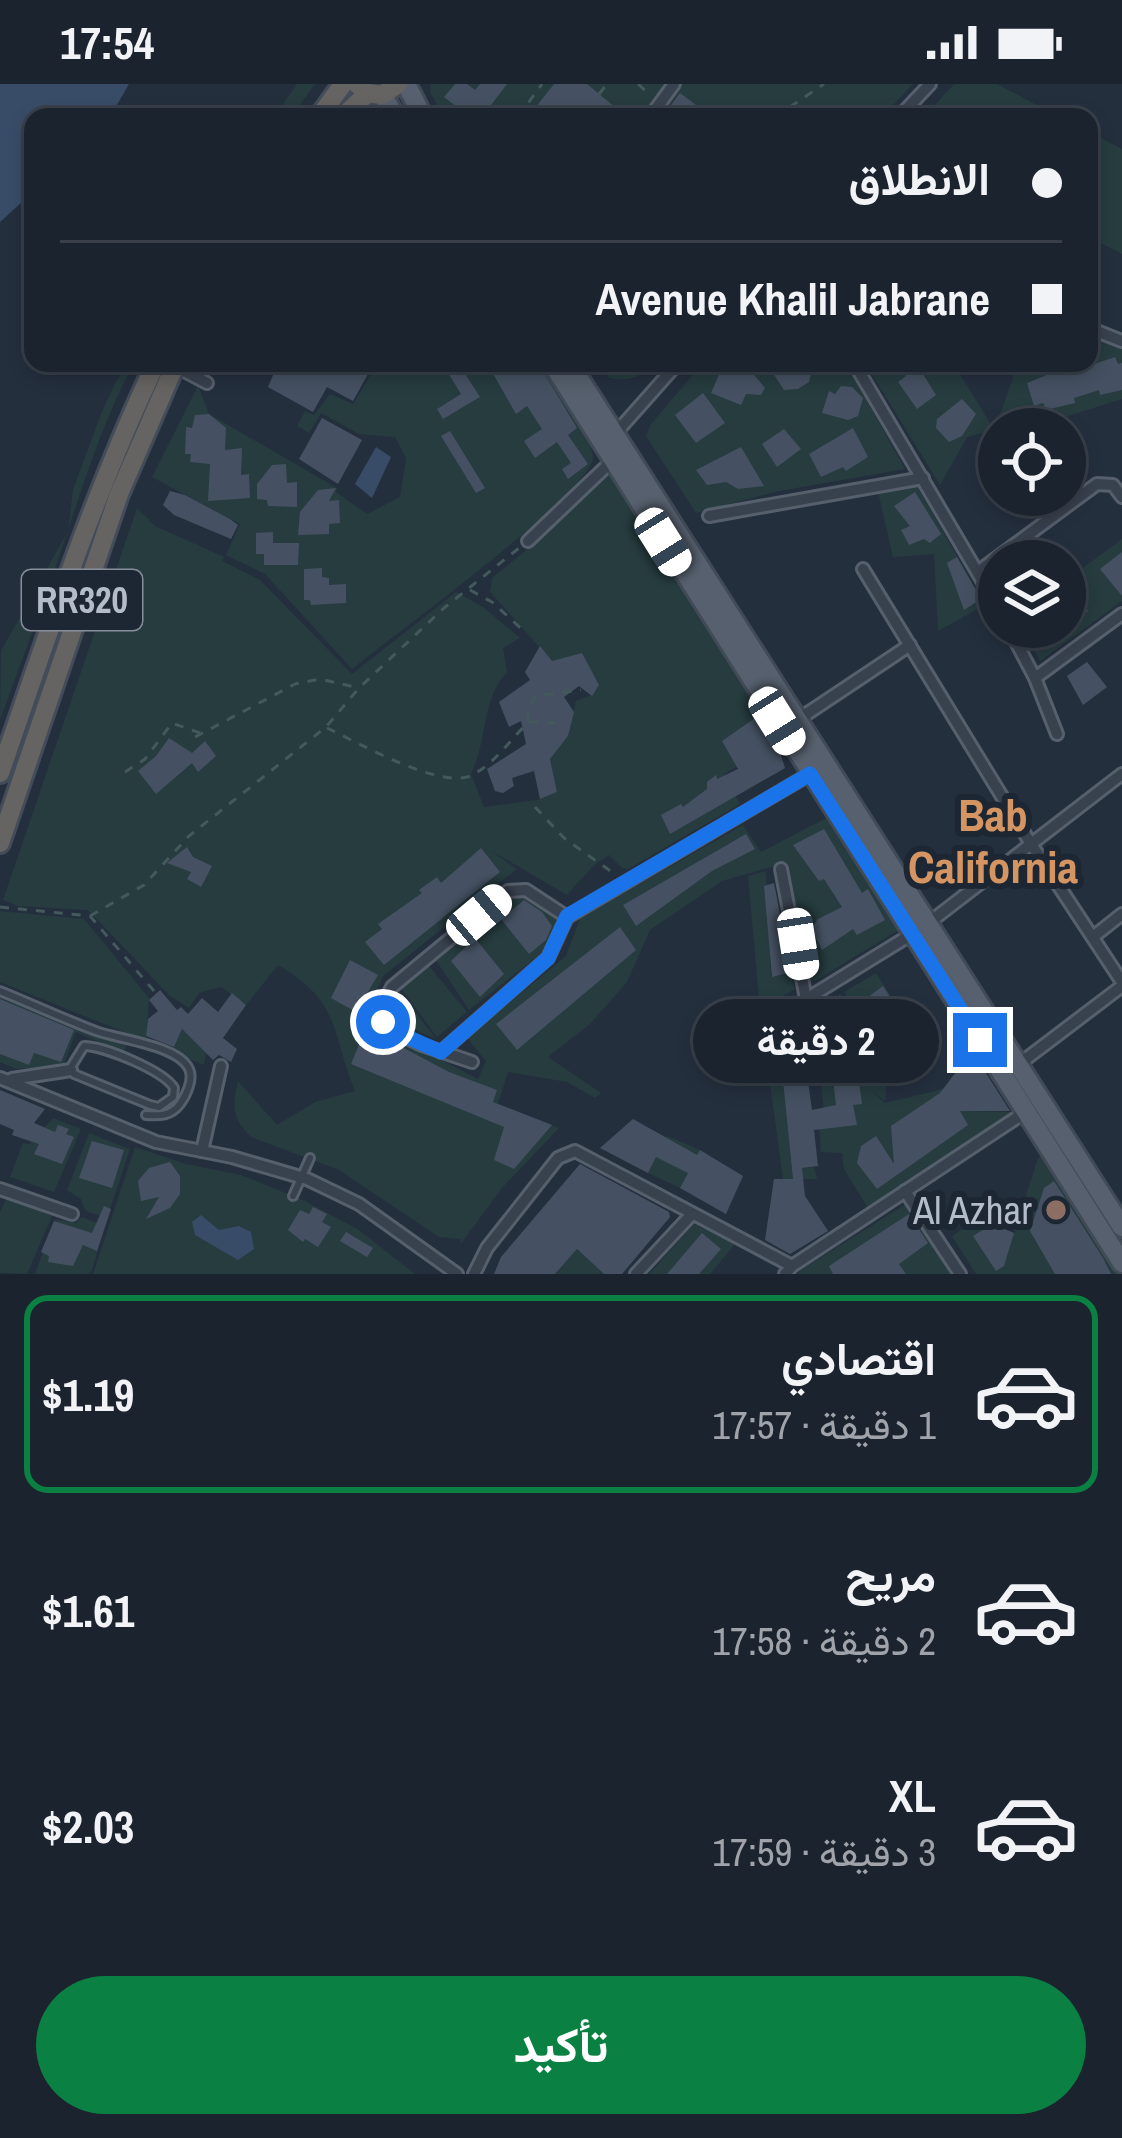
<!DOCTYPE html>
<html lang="ar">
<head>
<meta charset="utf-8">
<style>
  :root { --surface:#1b232e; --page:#282f3a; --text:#f1f3f6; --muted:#a0a4aa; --line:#39404a; --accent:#0b8043 }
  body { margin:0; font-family:"Archivo Narrow",Vazirmatn,sans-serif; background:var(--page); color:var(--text); direction:rtl; height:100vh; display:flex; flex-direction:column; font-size:45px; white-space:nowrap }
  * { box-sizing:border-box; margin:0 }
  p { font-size:39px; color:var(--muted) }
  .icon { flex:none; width:66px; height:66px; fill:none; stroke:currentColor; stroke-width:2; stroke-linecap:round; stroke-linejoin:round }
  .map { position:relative; height:1190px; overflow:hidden; direction:ltr }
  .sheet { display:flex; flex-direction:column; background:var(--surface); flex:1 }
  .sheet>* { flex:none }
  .guide { position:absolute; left:24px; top:24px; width:1074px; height:264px; border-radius:24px; box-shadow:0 6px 18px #0003,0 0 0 3px var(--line); direction:rtl; display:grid; align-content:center; height:264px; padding:0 36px; background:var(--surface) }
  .buttons { position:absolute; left:978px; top:324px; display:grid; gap:24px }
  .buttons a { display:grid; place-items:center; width:108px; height:108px; border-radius:50%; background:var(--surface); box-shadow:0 6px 18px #0003,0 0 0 3px var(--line); font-size:60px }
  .end { position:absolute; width:54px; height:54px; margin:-27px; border:15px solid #1a73e8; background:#fff; box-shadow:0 0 0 6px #fff }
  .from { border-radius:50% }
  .bubble { position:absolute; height:84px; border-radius:42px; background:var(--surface); box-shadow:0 6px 18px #0003,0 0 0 3px var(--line); font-size:39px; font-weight:700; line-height:84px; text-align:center; direction:rtl }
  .car { position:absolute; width:36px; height:72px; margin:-36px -18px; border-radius:15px; box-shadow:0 0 9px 3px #0007; background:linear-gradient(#fff 24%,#345 0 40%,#fff 0 76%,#345 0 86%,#fff 0) }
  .guide b { display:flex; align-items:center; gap:42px; height:114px; font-size:45px }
  .guide b+b { border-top:3px solid var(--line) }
  .guide i { width:30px; height:30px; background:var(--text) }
  ul { padding:21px 0 0; list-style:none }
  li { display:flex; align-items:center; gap:36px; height:198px; margin:0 24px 18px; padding:0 12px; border:6px solid transparent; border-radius:24px }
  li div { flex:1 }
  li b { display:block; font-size:45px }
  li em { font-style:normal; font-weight:700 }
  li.selected { border-color:var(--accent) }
  li>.icon { width:108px; height:108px; stroke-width:1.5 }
  .action { display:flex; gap:24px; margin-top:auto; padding:24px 36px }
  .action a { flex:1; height:138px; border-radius:72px; background:var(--accent); color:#fff; font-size:48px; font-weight:700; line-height:138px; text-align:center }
  .status { display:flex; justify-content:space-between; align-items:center; height:84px; padding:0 60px; background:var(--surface); direction:ltr }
  .status svg { height:33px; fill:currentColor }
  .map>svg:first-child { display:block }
</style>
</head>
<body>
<div class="status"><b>17:54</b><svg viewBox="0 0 49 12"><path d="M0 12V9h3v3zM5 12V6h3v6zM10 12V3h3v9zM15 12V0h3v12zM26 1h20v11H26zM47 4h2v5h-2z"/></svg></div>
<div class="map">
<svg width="1122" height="1190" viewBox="0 0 1122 1190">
  <rect width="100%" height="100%" fill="#242f3e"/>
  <g fill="#263c3f">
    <polygon points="297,0 315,0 291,33 274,33"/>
    <polygon points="431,0 913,0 882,33 444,33 430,8"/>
    <polygon points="954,0 997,0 1060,33 924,33"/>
    <polygon points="1089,48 1122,65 1122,170 1089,153"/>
    <polygon points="1089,249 1122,264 1122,315 1030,344 999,345 999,350 993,351 1018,279 1089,279"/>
    <path d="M 134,279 C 100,342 80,411 57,479 C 39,531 19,584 0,636 L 1,567 L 68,447 L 73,406 L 101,330 L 117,295 Z"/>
    <path d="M 378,279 L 538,279 C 551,298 594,354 593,374 C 590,408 389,555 352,585 L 265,490 L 226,471 L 240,440 L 152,393 L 198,302 L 209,330 L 337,404 L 336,408 L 367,430 L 400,413 L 406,374 L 395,353 L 359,350 L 321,329 L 309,349 L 297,342 L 305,327 L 314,331 L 330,310 L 353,320 Z"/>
    <path d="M 599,279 L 654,279 C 639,294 629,298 609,294 Z"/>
    <polygon points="703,279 846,279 905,385 774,408 696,429 646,352 651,340"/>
    <polygon points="865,279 953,279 992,342 990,347 967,353 940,401"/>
    <path d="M 609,387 L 779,658 L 724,690 L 740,720 L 628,785 L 622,784 L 609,771 L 594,781 L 567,811 L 490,766 L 517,785 L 383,892 L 365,936 L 478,995 L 486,977 L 467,954 L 566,872 L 580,834 L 743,741 L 761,768 L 826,734 L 900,845 L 810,900 L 785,779 L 722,797 L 650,846 L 627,898 L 590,940 L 548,973 L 601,1009 L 595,1014 L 567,998 L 508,988 L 498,1020 L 559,1044 L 502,1104 L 460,1161 L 461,1155 L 439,1153 L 339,1086 L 253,1054 C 232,1037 232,1022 238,997 L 277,1041 L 315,1018 L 355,1007 C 330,946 342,919 278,881 L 246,921 L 221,903 L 199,909 L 189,924 L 170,912 L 88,826 L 18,822 L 3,816 L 137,424 L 155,442 L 224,473 L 222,477 L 260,496 L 352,590 L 456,508 L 483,523 L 520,554 L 503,564 L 507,588 C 481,616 488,656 471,690 L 484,723 L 537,716 L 557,708 L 550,675 L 568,652 L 576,617 L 593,610 L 599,601 L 582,570 L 552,577 L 490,508 L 492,494 L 535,459 Z"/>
    <polygon points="917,402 985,521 938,547 934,470 893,473 878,408"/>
    <polygon points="1122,455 1122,517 1040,577 1021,543 1065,543 1065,497"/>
    <polygon points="766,787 771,892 790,888 795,905 760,925 748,792"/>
    <polygon points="517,807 562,832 547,865 469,926 435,875"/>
    <polygon points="0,827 84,835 149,914 146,957 0,898"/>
    <polygon points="429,882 467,928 437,953 400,903"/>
    <polygon points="876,889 918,955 889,972 844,908"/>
    <polygon points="398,906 436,955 386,933"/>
    <polygon points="840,911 889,975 885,1017 870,1005 885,1019 943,1005 965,1027 1012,1028 868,1124 844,1085 842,1069 821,1068 818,1028 824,1027 821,1002 813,1001 813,979 827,975 815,931 806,933 803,924 814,918 819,926"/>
    <polygon points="0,913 108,956 130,954 123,969 76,948 63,982 16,985 0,978"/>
    <polygon points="795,930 798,965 780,969 792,1085 814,1083 817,1095 783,1095 763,948"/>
    <polygon points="182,945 206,969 204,981 172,968"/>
    <polygon points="53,1034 81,1045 54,1108 10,1093 23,1059 29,1060"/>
    <polygon points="89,1049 130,1065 107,1134 85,1127 81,1115 67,1106"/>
    <polygon points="667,1052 700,1066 680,1104 648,1089"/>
    <polygon points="135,1063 186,1080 241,1091 303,1116 359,1146 415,1190 93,1190"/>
    <polygon points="1047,1068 1122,1185 1120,1190 976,1190 952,1152 978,1135 1014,1149 1038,1074"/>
    <polygon points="7,1113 52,1132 27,1190 0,1189 0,1128"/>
    <polygon points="909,1118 950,1190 797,1190 801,1186"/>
    <polygon points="82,1133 105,1142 92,1186 88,1190 35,1190 55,1135 76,1139"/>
    <polygon points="694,1140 735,1160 710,1190 649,1190"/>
    <polygon points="577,1165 604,1190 555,1190"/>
  </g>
  <g fill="#394c67">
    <polygon points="0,0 129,0 110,33 33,33 33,108 0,138"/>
    <polygon points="376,363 391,373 372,414 355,400"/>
    <polygon points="201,1131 219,1146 239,1142 251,1148 254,1165 238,1176 195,1151 192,1138"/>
  </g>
  <g fill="#455162" fill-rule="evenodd">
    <polygon points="455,0 467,0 475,6 480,0 507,0 482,33 470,33 444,13"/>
    <polygon points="554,0 587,0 627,33 528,33"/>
    <polygon points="680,9 712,33 662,33"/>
    <polygon points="1115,273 1118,280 1122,279 1122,306 1100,311 1099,306 1074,314 1075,319 1046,326 1043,319 1034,322 1027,299 1076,279 1079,285"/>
    <polygon points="258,279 287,279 305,289 311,279 374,279 353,317 327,303 313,328 268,303 274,289"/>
    <polygon points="442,279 458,279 480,313 443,335 437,325 461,310"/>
    <polygon points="487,279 538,279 577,344 568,351 588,380 568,395 562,385 571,379 557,358 535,374 524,357 542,345 527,322 516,330"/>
    <polygon points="734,279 744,279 765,304 761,311 746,310 741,321 711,309 721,286"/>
    <polygon points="776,279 802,279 811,290 809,298 798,305 784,306 771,286"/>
    <polygon points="898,279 916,279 936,311 917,325 898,298 906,292"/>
    <polygon points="841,302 852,303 863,314 858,332 848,336 822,329 829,307 835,310"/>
    <polygon points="703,309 725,339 696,359 675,331"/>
    <polygon points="962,315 976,330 962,352 949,358 936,344 937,335"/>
    <polygon points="209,330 226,344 225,366 242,364 241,391 249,390 250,414 208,417 210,380 190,378 191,370 185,370 186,343 192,344 195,331"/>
    <polygon points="322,334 362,356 338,400 299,375"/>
    <polygon points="853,344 868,373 846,387 843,383 821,393 809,370"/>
    <polygon points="784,345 801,365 777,383 762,360"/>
    <polygon points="450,347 485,404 476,409 441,352"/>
    <polygon points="741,363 764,402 738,405 726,398 707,401 696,386"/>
    <polygon points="286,380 287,399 297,398 297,423 268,422 267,416 257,415 257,400 272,381"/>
    <polygon points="336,404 329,417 339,416 340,439 329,440 329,450 298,451 300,428 318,406"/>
    <polygon points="170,407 185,411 230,435 238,441 231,455 174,431 163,421"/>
    <polygon points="915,408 941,450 930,459 924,455 909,461 901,446 910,442 894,422"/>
    <polygon points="273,448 273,459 299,459 298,481 264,481 264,470 256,470 256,449"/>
    <polygon points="1122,468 1122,512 1100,485"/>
    <polygon points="957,473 981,515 964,526 947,479"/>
    <polygon points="322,484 322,493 329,494 329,501 346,500 346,519 311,521 310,516 304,516 304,485"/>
    <polygon points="1065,494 1088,527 1049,557 1042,543 1065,543"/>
    <polygon points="540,562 552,577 582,569 599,601 592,612 579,602 564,613 574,628 568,652 550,675 557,708 540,715 534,687 512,694 514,702 503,709 495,707 487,685 526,660 521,637 509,643 499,618 530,596 525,588"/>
    <polygon points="1087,578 1107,603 1083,621 1067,592"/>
    <polygon points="755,634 774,664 778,662 785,684 670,750 661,731 681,720 683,723 707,705 707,698 716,691 717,695 738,685 722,657"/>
    <polygon points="169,654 192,669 205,657 216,672 198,688 192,679 156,710 138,687 156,672"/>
    <polygon points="824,745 862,809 868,805 885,836 857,851 853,845 822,866 811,844 818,835 842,823 824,795 819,797 793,761"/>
    <polygon points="746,750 755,765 712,787 636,842 623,821"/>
    <polygon points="187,763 193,773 212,782 201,803 187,795 191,788 167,779"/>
    <polygon points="481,764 500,788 384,881 365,858 382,845 378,840 422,809 419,806 437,793 441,799"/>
    <polygon points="774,799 791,888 772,893 764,802"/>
    <polygon points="524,816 542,828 552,842 546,856 529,870 501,835"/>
    <polygon points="620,843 636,866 517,966 496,940"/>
    <polygon points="475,854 504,890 480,913 451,877"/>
    <polygon points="350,876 378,891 356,928 331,914"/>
    <polygon points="883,902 905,936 851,976 820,925 840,911 849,927"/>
    <polygon points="160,906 177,926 181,923 188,930 202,914 218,928 232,909 246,921 223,954 237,965 231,978 219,971 213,976 182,945 174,963 146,952 148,935 158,927 149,916"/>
    <polygon points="0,915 74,946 61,978 34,969 29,981 0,970"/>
    <polygon points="366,944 449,988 497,1006 493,1018 552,1041 514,1085 494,1076 504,1043 351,980"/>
    <path d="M 804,964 L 806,981 L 856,976 L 862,1020 L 853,1021 L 857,1041 L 814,1046 L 818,1082 L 802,1084 L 805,1112 L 828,1147 L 790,1170 L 765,1156 L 774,1095 L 793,1095 L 780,968 ZM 833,995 L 836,1021 L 812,1026 L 808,997 Z"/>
    <polygon points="972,967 1010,1027 960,1027 968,1041 877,1105 857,1079 861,1062 876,1052 894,1080 891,1042 940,1009"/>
    <polygon points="0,1006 45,1025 34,1039 55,1048 58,1041 69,1045 66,1050 74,1053 62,1080 34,1070 39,1060 12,1051 14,1046 0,1040"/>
    <polygon points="633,1035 697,1071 700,1066 743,1092 726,1130 680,1104 688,1089 656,1073 648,1089 600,1064"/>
    <polygon points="92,1057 124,1066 112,1104 79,1094"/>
    <polygon points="170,1078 180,1092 180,1110 170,1124 146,1135 159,1113 141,1117 138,1097 149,1084"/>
    <polygon points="580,1080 669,1128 670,1133 622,1190 604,1190 577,1165 555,1190 494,1190 501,1173"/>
    <polygon points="1054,1097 1103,1174 1111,1190 1055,1190 1030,1147 1044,1104"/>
    <polygon points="104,1122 111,1125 97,1167 83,1161 73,1182 48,1178 49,1172 41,1168 54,1137 92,1149"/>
    <polygon points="313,1123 327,1130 322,1138 331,1143 318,1163 305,1155 303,1158 288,1146 300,1126 309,1130"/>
    <polygon points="909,1130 928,1159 899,1180 906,1190 833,1190 829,1182"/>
    <polygon points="992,1140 1014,1149 1004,1182 996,1187 973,1152"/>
    <polygon points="346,1148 373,1164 367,1173 340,1157"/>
    <polygon points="702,1149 721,1165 699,1190 667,1190"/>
  </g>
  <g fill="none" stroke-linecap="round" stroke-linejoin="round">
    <defs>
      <g id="service">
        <path d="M 0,907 C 32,920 64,935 96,947 C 117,955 178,961 189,985 C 194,995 186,1012 180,1020 C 171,1032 160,1032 146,1031"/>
        <path d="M 84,962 C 104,962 164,987 174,1004 L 173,1013 L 159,1023 L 150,1021 L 74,990 L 71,983 Z"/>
        <polyline points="293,1112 310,1074"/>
      </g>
      <g id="minor">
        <polyline points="650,33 674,0"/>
        <polyline points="899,33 930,0"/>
        <polyline points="1089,244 1122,257"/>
        <polyline points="854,279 999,525"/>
        <polyline points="175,282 207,299"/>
        <polyline points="615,350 678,279"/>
        <polyline points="709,432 923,394"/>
        <polyline points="528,457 612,377"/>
        <polyline points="863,485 1031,760 1122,898"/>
        <polyline points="979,487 1097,400 1113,401 1122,413"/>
        <polyline points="1008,543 1035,594 1057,650"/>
        <polyline points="1035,594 1122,530"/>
        <polyline points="796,637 910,561"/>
        <polyline points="781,785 806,915"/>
        <polyline points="926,841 1122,690"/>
        <polyline points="1093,853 1122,830"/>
        <polyline points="769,938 912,850"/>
        <polyline points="441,968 548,874 567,833"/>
        <polyline points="472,978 422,961 387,944 382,923 392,903 508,807 526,806 567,833 810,690"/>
        <polyline points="1018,981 1122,902"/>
        <polyline points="0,994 156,1058 232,1073 307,1095 359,1120 457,1190"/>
        <polyline points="12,995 71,986"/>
        <polyline points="202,1067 221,982"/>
        <polyline points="0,1105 72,1130"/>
        <polyline points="905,1107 960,1190"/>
        <polyline points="474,1190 487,1164 558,1074 575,1067 792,1182"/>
        <polyline points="636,1190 692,1130"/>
        <polyline points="785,1190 792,1182 1027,1027"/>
      </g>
      <g id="primary">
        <polyline points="406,0 423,33"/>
        <polyline points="382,11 396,33"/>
        <polyline points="552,279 1122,1179"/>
        <polyline points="569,279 1122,1143"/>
      </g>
      <g id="trunk">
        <polyline points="357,0 368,9 382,11 398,0"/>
        <polyline points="319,33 343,0"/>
        <polyline points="342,33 368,9"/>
        <path d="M 0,689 C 48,550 93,411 156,279"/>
        <polyline points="0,759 119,410 176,279"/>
      </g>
    </defs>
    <use href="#service" stroke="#565f6c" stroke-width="12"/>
    <use href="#minor" stroke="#565f6c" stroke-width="16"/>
    <use href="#primary" stroke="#414a57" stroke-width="24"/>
    <use href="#trunk" stroke="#434c59" stroke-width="24"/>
    <g stroke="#44595c" stroke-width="3" stroke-dasharray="9 9" stroke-linecap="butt">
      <polyline points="638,0 650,11"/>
      <polyline points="599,10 607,0"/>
      <polyline points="518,33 542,0"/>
      <polyline points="775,33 824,0"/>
      <polyline points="470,506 492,518 525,548"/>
      <polyline points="528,637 528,625 536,612 581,606"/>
      <path d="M 327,644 C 357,658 442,707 472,691 C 495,680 510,655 529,638 L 555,639"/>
      <polyline points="195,653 295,600 320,595 359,604"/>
      <polyline points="125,688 145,675 172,639 200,649"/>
      <polyline points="535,723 564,754 616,791"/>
      <polyline points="0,823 90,832 154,907"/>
      <polyline points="90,832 144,801 189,752 326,643 359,604 444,524 519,464"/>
    </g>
    <use href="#service" stroke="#38414e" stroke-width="6"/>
    <use href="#minor" stroke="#38414e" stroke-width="10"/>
    <use href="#primary" stroke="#56606e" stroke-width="18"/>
    <use href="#trunk" stroke="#656462" stroke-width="18"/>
  </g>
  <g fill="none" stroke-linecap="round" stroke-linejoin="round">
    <polyline stroke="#1a73e8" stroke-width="15" points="383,938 387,944 441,968 548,874 567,832 810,690 980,956"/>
  </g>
  <circle fill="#8d6e63" stroke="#1d2633" stroke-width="4.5" cx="1056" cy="1126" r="12"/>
  <g text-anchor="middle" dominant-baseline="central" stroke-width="12" stroke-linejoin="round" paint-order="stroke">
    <rect fill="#1d2633" stroke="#878f9c" stroke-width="3" x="22" y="486" width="120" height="60" rx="9"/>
    <g font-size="36" font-weight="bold" fill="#b4bcc9">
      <text x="82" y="516">RR320</text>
    </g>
    <g font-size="39" fill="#b4bcc9" stroke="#1d2633" text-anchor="end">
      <text x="1032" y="1126">Al Azhar</text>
    </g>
    <g font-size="45" font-weight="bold" fill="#d59563" stroke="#1d2633">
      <text x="993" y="730">Bab<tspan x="993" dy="52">California</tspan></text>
    </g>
  </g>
</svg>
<div class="buttons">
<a><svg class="icon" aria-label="locate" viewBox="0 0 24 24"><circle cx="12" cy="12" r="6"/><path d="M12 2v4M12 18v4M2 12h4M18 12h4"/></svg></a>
<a><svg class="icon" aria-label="layers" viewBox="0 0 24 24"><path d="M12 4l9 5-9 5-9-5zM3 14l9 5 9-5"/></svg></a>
</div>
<i class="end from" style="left:383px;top:938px"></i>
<i class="end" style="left:980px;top:956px"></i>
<div class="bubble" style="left:693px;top:915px;width:246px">2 دقيقة</div>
<i class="car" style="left:663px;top:458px;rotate:148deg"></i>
<i class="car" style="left:777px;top:637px;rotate:148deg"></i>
<i class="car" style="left:479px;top:831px;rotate:50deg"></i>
<i class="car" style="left:798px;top:860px;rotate:171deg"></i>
<div class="guide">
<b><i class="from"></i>الانطلاق</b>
<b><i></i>Avenue Khalil Jabrane</b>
</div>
</div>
<section class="sheet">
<ul>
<li class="selected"><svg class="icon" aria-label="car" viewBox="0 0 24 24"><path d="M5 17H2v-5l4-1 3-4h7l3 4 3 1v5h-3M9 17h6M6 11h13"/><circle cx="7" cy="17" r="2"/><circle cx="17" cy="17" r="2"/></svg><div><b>اقتصادي</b><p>1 دقيقة · 17:57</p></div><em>$1.19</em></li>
<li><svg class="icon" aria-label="car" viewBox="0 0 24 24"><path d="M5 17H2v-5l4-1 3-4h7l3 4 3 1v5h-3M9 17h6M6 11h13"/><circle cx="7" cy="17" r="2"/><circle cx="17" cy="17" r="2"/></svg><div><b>مريح</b><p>2 دقيقة · 17:58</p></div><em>$1.61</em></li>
<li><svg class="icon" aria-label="car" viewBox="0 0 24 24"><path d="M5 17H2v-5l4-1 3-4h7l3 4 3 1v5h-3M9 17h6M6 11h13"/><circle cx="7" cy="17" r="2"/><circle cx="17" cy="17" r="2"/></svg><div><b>XL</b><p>3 دقيقة · 17:59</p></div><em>$2.03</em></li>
</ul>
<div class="action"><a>تأكيد</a></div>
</section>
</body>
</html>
